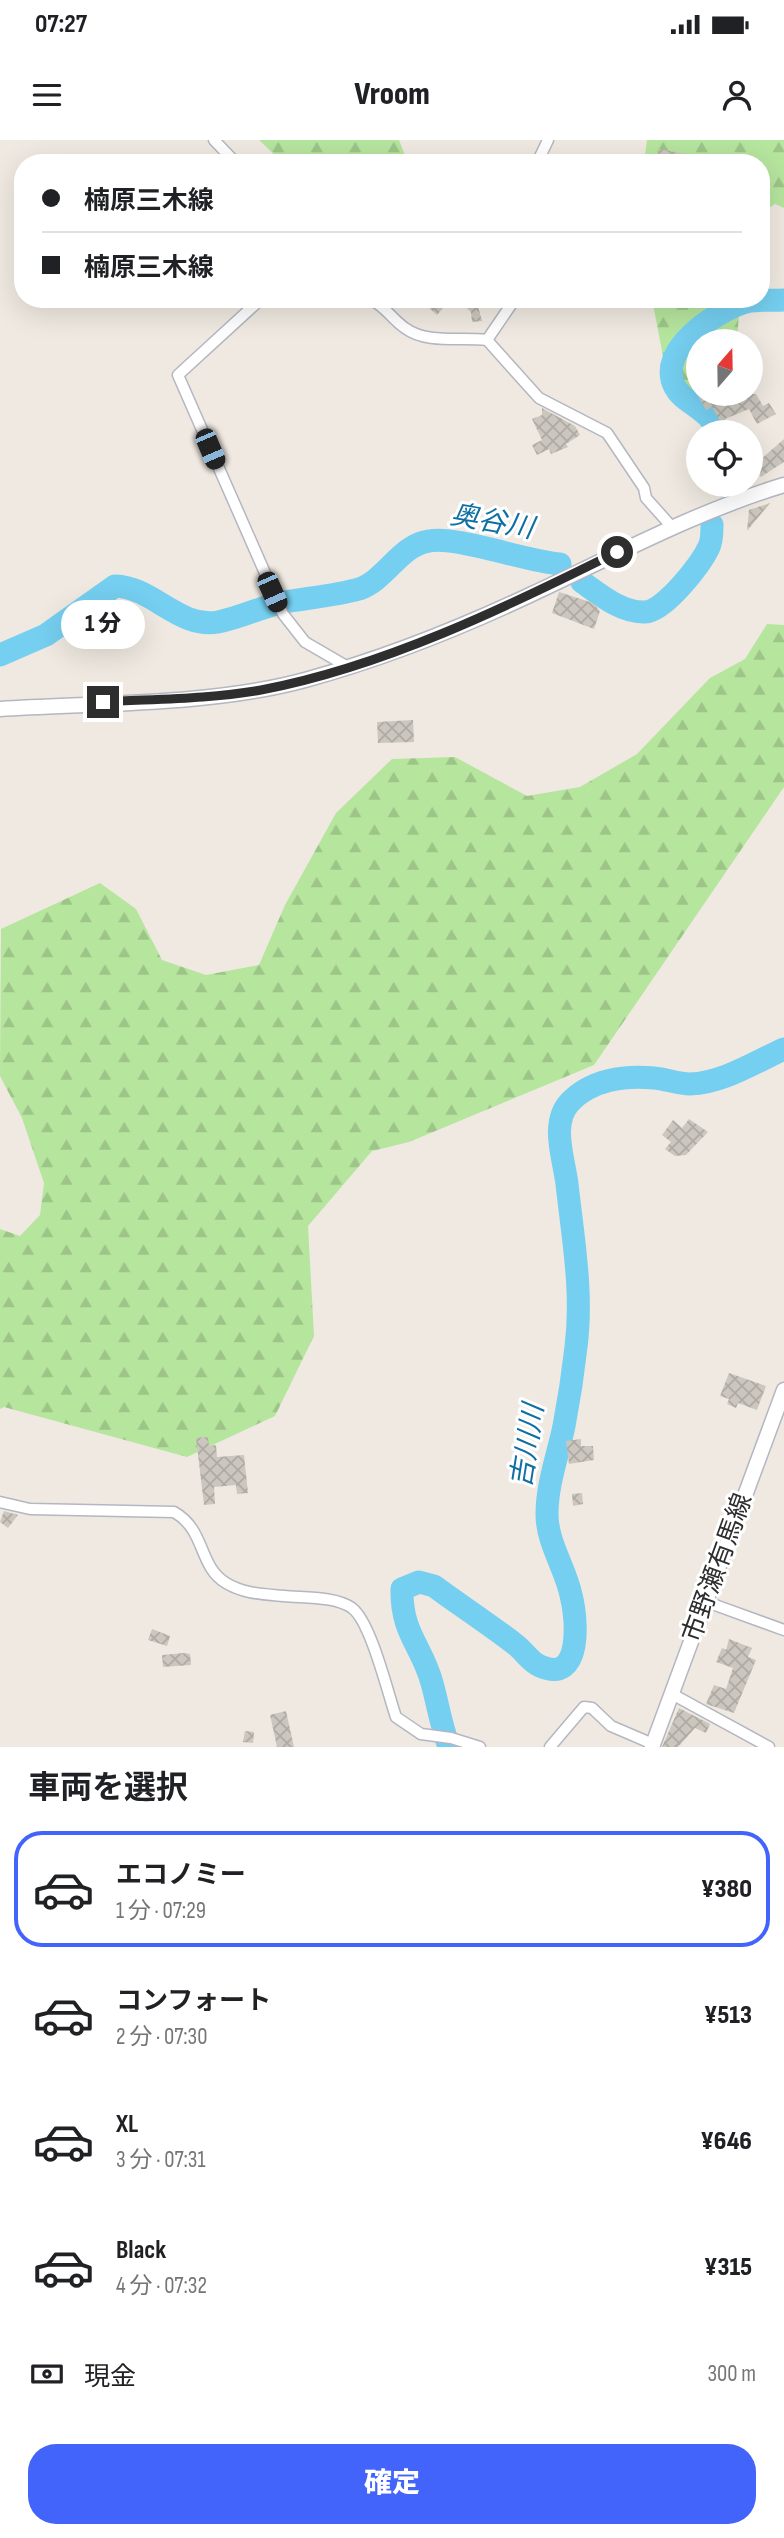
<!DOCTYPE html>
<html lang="ja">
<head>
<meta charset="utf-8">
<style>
  :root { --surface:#fff; --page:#f2f2f2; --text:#202124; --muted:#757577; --line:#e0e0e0; --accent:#4264fb }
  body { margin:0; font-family:"Sofia Sans Condensed","Noto Sans JP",sans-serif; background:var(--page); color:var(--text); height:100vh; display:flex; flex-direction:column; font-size:26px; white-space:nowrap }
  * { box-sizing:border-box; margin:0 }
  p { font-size:23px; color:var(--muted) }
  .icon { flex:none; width:38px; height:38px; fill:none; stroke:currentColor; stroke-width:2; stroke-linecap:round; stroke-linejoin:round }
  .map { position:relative; height:1607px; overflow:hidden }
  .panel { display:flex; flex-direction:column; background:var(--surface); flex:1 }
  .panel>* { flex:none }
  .banner { position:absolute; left:14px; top:14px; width:756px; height:154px; border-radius:28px; box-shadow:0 7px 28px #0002; display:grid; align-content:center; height:154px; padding:0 28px; background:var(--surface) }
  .needle { width:46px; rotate:20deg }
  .fabs { position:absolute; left:686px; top:189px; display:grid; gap:14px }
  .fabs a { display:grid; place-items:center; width:77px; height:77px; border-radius:50%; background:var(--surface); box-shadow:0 7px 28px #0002; font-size:35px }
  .end { position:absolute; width:32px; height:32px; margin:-16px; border:9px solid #2e2e2e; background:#fff; box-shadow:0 0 0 4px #fff }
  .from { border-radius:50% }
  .bubble { position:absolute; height:49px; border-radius:24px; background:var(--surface); box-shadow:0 7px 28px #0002; font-size:23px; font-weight:800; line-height:49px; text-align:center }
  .car { position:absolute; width:21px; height:42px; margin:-21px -10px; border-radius:9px; box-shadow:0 0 5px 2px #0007; background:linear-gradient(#222 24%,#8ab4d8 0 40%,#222 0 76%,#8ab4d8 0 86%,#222 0) }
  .banner b { display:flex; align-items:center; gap:24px; height:66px; font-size:26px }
  .banner b+b { border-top:2px solid var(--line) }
  .banner i { width:18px; height:18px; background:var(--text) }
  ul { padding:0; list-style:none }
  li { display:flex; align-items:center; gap:21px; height:116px; margin:0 14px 10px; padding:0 14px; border:4px solid transparent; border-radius:28px }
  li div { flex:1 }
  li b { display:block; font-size:26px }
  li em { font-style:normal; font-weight:800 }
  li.on { border-color:var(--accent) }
  li>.icon { width:63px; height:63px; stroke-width:1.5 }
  h2 { padding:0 28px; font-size:32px; line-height:84px }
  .pay { display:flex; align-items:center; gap:18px; height:77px; padding:0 28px; font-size:26px }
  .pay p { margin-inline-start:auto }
  .primary-button { display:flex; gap:14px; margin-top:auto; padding:14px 28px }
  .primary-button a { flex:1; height:80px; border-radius:28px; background:var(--accent); color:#fff; font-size:28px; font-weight:800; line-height:80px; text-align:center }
  .status { display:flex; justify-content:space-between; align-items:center; height:49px; padding:0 35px; background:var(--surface); direction:ltr }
  .status svg { height:19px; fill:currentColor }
  header { display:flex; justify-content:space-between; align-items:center; height:91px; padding:0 28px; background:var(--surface); font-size:32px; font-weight:800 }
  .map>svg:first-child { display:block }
</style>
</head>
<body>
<div class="status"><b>07:27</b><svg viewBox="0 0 49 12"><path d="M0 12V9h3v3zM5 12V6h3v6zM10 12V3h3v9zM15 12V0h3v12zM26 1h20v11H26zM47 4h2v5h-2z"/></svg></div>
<header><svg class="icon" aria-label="menu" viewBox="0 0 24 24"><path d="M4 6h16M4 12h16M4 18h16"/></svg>Vroom<svg class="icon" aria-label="person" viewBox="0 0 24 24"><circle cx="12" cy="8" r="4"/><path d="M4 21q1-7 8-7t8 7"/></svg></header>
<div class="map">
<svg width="784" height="1607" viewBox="0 0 784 1607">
  <defs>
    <pattern id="forest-firs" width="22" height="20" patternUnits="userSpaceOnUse" patternTransform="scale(1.75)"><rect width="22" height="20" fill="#b6e59e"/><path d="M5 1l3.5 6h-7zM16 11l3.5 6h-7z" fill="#9dc588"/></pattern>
    <pattern id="building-cross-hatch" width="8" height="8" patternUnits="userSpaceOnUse" patternTransform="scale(1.75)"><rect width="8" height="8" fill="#cbc7bf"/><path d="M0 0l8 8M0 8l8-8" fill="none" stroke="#afaba4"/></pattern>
  </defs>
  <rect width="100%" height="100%" fill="#efe9e1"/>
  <g fill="url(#forest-firs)">
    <polygon points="259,0 399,0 408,23 283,23"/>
    <polygon points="647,0 784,0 784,68 775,64 761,73 761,23 644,23"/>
    <polygon points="652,159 740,159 737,201 698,201 698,254 712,254 672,263"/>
    <polygon points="767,484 784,485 784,647 594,925 409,1002 372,1011 308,1086 314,1196 275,1276 187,1317 4,1267 0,1269 0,1089 20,1096 40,1075 44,1043 22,978 0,936 1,789 100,743 136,769 162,820 206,835 259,825 285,765 336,673 392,619 455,617 527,656 580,647 637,614 710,538 745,519"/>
  </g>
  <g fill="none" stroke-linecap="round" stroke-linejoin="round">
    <g stroke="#75cff0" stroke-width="23">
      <path d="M 719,292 C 708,268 683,263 675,247 C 655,210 718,170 746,162 C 758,159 772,161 784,160"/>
      <polyline points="725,345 725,346"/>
      <path d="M 582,442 C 600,455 622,473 645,472 C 665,471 701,424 709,407 C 712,401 712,392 712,385"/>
      <path d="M 0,515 L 46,495 L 115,446 C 153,447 179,489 218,482 C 239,478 259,468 280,463 C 306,458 334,456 359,449 C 386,440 400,405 429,401 C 459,396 524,421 560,424"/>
      <path d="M 449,1607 C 441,1585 438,1565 432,1543 C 422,1506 401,1493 402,1449 L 419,1442 L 434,1446 C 461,1466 489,1484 516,1505 C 524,1511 530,1522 540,1526 C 583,1545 577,1478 571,1455 C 565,1427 547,1403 547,1374 C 547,1344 558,1315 564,1286 C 569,1260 573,1234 576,1207 C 583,1152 573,1099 567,1044 C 564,1019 550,983 570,962 C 591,940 624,935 654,938 C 666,939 678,944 690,944 C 723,943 755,922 784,909"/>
    </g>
  </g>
  <g fill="url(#building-cross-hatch)">
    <polygon points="659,9 686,14 684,23 656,23"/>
    <polygon points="419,159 451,159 437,175"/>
    <polygon points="457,159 476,159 482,181 472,182 471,172"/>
    <polygon points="697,254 756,254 763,266 769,263 776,274 757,284 749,269 720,281 712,267 706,270"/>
    <polygon points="542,268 575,286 580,295 566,304 568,307 551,314 549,309 537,315 532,305 542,300 532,279 542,275"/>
    <polygon points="784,299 784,322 761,337 752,327"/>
    <polygon points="770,363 747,391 749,370"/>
    <polygon points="559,452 593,463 600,471 594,489 552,473"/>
    <polygon points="413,580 414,602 378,603 377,582"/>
    <polygon points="689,979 708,992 686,1015 675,1016 665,1009 671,1002 662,995 673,980 682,988"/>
    <polygon points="729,1233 766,1246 757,1270 738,1263 736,1268 727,1264 729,1259 720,1256"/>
    <polygon points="208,1297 209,1306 216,1305 217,1317 244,1315 248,1353 237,1354 236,1345 214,1347 215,1364 204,1365 196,1298"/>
    <polygon points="581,1299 581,1306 593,1306 594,1320 569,1324 566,1301"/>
    <polygon points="582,1353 583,1364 573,1366 572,1354"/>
    <polygon points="4,1371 18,1375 8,1388 0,1382"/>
    <polygon points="152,1489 170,1496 167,1506 148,1500"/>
    <polygon points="729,1499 752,1508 748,1517 756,1520 734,1573 706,1564 714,1545 726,1549 733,1528 716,1522 722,1508 726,1510"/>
    <polygon points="184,1513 190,1514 191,1525 163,1527 162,1515"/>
    <polygon points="679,1568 710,1584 706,1593 695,1588 678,1607 662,1607"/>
    <polygon points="286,1571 294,1607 277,1607 270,1575"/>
    <polygon points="245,1591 254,1592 253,1603 243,1602"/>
  </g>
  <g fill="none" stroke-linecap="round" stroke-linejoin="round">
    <defs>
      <g id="street">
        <polyline points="214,0 236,23"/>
        <polyline points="537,23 548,0"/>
        <polyline points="261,159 178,235 283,474 305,502 348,527"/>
        <path d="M 370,159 C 385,166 392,179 405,188 C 426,204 461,197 487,200 L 539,258 L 607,293 L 644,348 L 646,358 L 671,386"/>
        <polyline points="487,200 515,159"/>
        <path d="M 0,1362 L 30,1369 L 174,1372 C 206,1390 198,1426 226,1443 C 244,1454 264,1454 284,1456 C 304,1458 335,1456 352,1468 C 371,1482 388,1554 396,1577 L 421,1594 L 451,1598 L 480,1607"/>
        <polyline points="704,1461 784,1490"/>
        <polyline points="672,1554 769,1607"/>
        <polyline points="550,1607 584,1567 592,1568 611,1586 653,1604"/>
      </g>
      <g id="secondary">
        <path d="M 0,569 C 95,563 214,565 305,540 C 382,519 460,488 532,454 C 616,415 695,372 784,345"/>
        <polyline points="652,1607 784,1250"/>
      </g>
    </defs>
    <use href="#street" stroke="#b4b7c1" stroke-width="13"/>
    <use href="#secondary" stroke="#b4b7c1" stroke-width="17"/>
    <use href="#street" stroke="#fff" stroke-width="10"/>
    <use href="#secondary" stroke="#fff" stroke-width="14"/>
  </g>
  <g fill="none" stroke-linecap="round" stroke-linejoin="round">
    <path stroke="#2e2e2e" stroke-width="9" d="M 103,562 C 155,559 210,559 261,550 C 383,527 507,467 617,412"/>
  </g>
  <g text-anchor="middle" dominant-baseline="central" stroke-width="6" stroke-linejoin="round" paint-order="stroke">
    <g font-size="26" fill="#2e2e2e" stroke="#fff">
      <text transform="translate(718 1428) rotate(-70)">市野瀬有馬線</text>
    </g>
    <g font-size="28" font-style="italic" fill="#0d6fa3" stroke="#fff">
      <text transform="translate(492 382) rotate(10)">奥谷川</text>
      <text transform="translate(528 1306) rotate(-81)">吉川川</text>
    </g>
  </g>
</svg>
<div class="fabs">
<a><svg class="needle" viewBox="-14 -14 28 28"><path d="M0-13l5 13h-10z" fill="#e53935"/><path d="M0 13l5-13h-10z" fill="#757577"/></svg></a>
<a><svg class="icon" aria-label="locate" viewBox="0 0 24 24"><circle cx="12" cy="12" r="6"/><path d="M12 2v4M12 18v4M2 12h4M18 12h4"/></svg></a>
</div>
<i class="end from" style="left:617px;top:412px"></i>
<i class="end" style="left:103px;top:562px"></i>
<div class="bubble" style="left:61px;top:460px;width:84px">1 分</div>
<i class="car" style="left:210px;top:309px;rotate:157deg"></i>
<i class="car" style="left:272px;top:452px;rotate:156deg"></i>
<div class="banner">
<b><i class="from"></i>楠原三木線</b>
<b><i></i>楠原三木線</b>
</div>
</div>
<section class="panel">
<h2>車両を選択</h2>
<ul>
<li class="on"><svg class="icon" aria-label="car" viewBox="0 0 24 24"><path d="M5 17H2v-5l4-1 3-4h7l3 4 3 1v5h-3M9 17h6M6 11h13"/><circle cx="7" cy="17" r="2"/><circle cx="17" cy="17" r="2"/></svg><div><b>エコノミー</b><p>1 分 · 07:29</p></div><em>¥380</em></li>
<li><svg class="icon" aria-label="car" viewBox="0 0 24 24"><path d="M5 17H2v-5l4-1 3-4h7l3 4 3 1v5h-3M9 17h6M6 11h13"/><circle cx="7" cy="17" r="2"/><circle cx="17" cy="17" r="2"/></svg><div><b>コンフォート</b><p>2 分 · 07:30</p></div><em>¥513</em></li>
<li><svg class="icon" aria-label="car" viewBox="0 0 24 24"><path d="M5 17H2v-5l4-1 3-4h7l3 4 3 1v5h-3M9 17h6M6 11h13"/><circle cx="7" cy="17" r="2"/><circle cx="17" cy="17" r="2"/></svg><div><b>XL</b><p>3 分 · 07:31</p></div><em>¥646</em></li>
<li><svg class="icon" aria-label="car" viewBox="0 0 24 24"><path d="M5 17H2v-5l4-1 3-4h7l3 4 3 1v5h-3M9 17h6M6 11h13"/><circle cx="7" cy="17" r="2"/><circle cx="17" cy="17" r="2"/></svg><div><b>Black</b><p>4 分 · 07:32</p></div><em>¥315</em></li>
</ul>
<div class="pay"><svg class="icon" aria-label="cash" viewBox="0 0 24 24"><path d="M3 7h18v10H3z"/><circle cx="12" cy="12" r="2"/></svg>現金<p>300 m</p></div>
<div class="primary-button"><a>確定</a></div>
</section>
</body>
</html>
